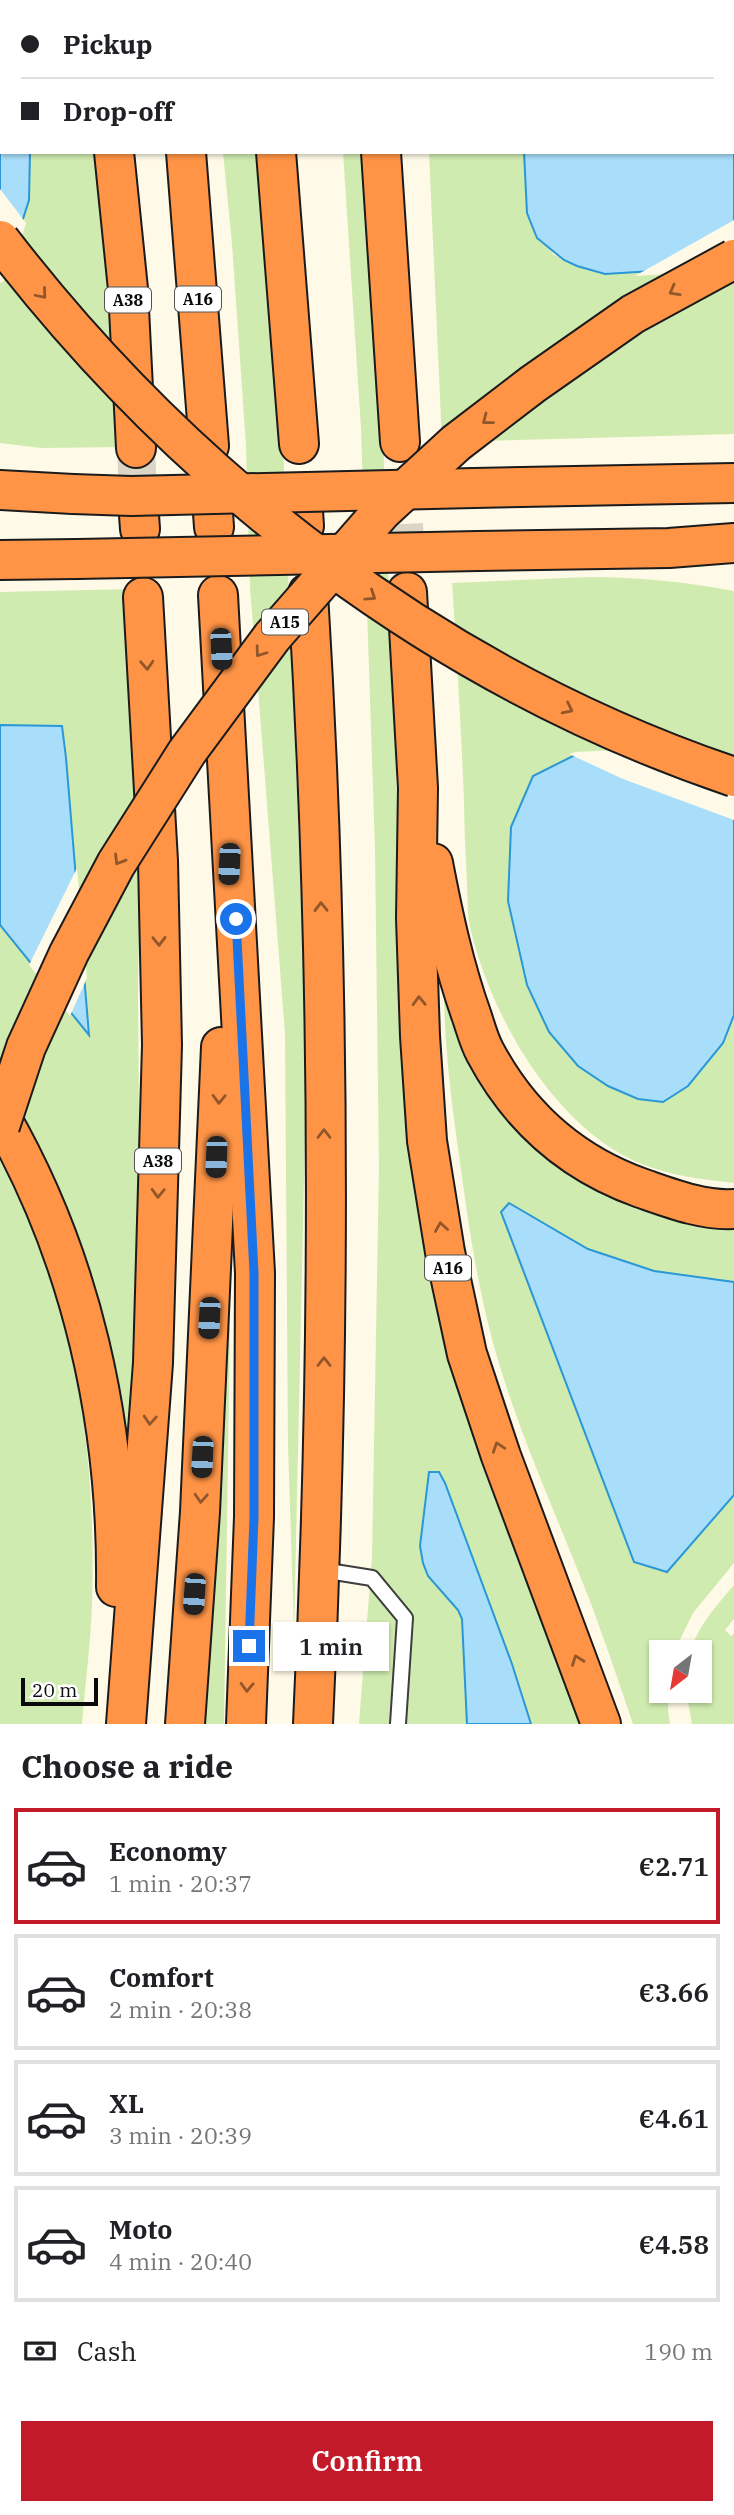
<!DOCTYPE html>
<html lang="en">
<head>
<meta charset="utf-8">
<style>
  :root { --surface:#fff; --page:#f6f6f6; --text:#202124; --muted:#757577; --line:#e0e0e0; --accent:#c21a28 }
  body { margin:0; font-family:"IBM Plex Serif",serif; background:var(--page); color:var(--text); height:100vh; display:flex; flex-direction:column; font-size:26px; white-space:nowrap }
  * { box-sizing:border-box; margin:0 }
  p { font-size:23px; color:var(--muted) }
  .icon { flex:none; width:38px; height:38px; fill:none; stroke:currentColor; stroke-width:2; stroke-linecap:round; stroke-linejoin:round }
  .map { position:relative; height:1724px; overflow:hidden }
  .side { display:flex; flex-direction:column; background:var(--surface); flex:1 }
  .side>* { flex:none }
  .hud { position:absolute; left:0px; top:0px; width:735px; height:154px; box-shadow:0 2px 5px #0004; display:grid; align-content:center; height:154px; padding:0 21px; background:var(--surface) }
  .needle { width:46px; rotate:211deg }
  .tools { position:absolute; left:649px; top:1640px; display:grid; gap:14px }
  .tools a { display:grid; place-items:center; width:63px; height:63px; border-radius:0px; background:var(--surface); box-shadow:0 2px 5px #0004; font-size:35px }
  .scale { position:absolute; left:21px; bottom:18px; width:77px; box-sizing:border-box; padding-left:7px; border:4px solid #0a0a0a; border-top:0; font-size:19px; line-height:24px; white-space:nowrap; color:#0a0a0a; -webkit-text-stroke:5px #fff; paint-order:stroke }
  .end { position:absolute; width:32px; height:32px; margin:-16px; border:9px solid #1a73e8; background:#fff; box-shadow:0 0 0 4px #fff }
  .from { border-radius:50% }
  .bubble { position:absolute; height:49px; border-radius:0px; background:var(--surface); box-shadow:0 2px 5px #0004; font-size:23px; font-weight:600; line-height:49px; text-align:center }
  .car { position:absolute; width:21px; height:42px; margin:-21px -10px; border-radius:9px; box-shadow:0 0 5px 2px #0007; background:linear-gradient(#222 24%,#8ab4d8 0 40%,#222 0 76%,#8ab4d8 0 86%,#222 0) }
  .hud b { display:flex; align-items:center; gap:24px; height:66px; font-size:26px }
  .hud b+b { border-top:2px solid var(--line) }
  .hud i { width:18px; height:18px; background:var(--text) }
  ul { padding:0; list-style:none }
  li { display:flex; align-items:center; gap:21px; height:116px; margin:0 14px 10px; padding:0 7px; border:4px solid var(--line); border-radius:0px }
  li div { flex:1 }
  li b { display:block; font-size:26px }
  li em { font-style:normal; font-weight:600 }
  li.current { border-color:var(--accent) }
  li>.icon { width:63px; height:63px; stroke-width:1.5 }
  h2 { padding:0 21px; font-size:32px; line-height:84px }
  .pay { display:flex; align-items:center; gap:18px; height:77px; padding:0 21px; font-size:26px }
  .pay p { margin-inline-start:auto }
  .cta { display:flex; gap:14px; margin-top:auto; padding:14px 21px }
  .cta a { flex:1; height:80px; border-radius:0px; background:var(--accent); color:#fff; font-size:28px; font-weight:600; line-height:80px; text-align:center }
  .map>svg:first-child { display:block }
</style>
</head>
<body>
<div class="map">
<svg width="734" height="1724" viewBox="0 0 734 1724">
  <rect width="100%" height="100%" fill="#fff9e7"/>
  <g fill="#d0ebaf">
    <polygon points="30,152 102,152 123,447 41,448 0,443 0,279 29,200"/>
    <polygon points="223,152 258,152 283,445 307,1044 294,1631 288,1444 285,1033 250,587 246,445 232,244"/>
    <path d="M 343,152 L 367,152 L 379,336 L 402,924 L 402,1054 L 418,1199 L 580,1724 L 531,1724 L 512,1664 L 445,1483 L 439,1473 L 430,1472 C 424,1492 419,1558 428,1576 C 430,1580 437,1584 440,1588 C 449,1597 457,1608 462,1619 L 467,1724 L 359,1724 L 372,1557 L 379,1168 L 375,849 L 361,428 Z"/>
    <polygon points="429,152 524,152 527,213 553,254 564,260 577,266 605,274 734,266 734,434 442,442"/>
    <path d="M 589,577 C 638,577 686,582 734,591 L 734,768 L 638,1099 C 646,1100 658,1103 665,1100 C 697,1088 722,1045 734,1015 L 734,1183 C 708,1180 681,1177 656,1169 C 560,1140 491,1018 470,927 C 467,914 468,898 467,885 C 466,857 464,828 464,800 C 461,728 457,656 452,583 Z"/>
    <polygon points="132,589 141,865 138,979 139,1129 134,1370 127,1459 81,1251 58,1184 25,1120 0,1084 0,925 88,1034 90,1032 80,946 66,758 62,726 0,725 0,592"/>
    <path d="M 444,987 L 512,1118 L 734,1219 L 734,1563 L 693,1613 L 674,1652 L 662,1652 L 662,1690 L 669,1691 L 668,1711 L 670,1724 L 633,1724 C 620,1686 607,1647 593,1609 C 563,1530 527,1453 502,1373 C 479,1301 469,1229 459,1155 C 451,1099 444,1043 444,987 Z"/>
    <path d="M 0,1151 C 73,1291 97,1445 92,1602 C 91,1642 85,1683 82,1724 L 0,1724 Z"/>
    <polygon points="230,1327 224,1724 197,1724 225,1330"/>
    <path d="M 734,1585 L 734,1619 L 725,1630 L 731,1636 L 734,1633 L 734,1724 L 692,1724 L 686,1691 L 700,1690 L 700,1652 L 690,1652 C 698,1626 717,1605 734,1585 Z"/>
  </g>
  <g fill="#a8defa" stroke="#2a97d6" stroke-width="2">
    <polygon points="522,0 734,0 734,266 605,274 577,266 564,260 537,238 527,213 524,152 733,152 733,2"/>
    <polygon points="0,13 2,152 30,152 29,200 9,263 0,279"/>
    <polygon points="0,725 62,726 66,758 89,1035 0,925"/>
    <polygon points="575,755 734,768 734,1015 723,1043 688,1086 663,1102 638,1099 608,1086 578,1066 549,1032 527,985 508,901 511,827 533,776"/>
    <polygon points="509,1203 588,1249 654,1271 734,1282 734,1495 667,1572 634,1562 501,1212"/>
    <polygon points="429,1472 439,1472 445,1483 512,1664 531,1724 467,1724 462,1619 458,1610 428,1576 423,1563 420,1546"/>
  </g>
  <g fill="#fff9e7">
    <polygon points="0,189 26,223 13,265 4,281 0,283"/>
    <polygon points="734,220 734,270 635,276"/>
    <polygon points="616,750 734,765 734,820 623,779 569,754 575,752"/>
    <polygon points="77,868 87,978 70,1016 29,965"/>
  </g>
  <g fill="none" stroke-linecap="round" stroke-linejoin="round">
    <g stroke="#dad5c6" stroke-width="38" stroke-dasharray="38 19" stroke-linecap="butt">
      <polyline points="136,448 139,515"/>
      <polyline points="404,524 407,586"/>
    </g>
    <defs>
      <polyline id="service" points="322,1570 372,1578 405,1618 398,1724"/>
      <g id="motorway">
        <polyline points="86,0 87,2"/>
        <polyline points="171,0 172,2"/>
        <polyline points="261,0 262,2"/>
        <polyline points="304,0 304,2"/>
        <polyline points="370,0 370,2"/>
        <polyline points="114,152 128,289 136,448"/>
        <polyline points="186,152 209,446"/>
        <polyline points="276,152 299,444"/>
        <polyline points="381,152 400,442"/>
        <polyline points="474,488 734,483"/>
        <polyline points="0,490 73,494"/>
        <polyline points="303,511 304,526"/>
        <polyline points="213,513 214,527"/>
        <polyline points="139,515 140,529"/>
        <polyline points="478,551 669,548 734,543"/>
        <polyline points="0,560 77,559"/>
        <polyline points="407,592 418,788 416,918 420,1036 427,1141 445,1252 467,1354 501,1456 601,1724"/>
        <path d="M 308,593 C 331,969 331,1348 313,1724"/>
        <polyline points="218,595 255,1273 254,1517 246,1724"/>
        <path d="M 433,863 C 443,915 454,967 472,1017 C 476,1029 479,1041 485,1052 C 520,1118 571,1163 641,1188 C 670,1198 703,1211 734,1209"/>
        <path d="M 0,1116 C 82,1259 118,1423 116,1587"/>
        <polyline points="126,1724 153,1363 162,1045 158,861 143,597"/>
        <polyline points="185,1724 200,1512 221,1047"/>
      </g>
    </defs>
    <use href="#service" stroke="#3d3d3d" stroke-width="18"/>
    <use href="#motorway" stroke="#1b1b1b" stroke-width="42"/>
    <use href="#service" stroke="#fff" stroke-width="14"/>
    <use href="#motorway" stroke="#ff9446" stroke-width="38"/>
    <defs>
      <g id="motorway-bridge">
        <path d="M 0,240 C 188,485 441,678 734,777"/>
        <polyline points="73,494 131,496 474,488"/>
        <polyline points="77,559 478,551"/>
        <polyline points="0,1126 26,1047 69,953 116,864 187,752 272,637 382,511 456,443 533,384 633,314 734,259"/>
      </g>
    </defs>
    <use href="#motorway-bridge" stroke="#1b1b1b" stroke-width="42" stroke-linecap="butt"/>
    <use href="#motorway-bridge" stroke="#ff9446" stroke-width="38"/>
  </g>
  <defs><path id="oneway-chevron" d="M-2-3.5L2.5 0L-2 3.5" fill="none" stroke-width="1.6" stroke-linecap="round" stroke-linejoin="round" transform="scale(1.75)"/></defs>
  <g stroke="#91562b">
    <use href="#oneway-chevron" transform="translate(674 291) rotate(151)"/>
    <use href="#oneway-chevron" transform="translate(42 294) rotate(50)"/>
    <use href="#oneway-chevron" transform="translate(487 420) rotate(142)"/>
    <use href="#oneway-chevron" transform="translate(371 596) rotate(34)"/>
    <use href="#oneway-chevron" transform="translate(260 652) rotate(126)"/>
    <use href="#oneway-chevron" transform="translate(147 665) rotate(87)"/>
    <use href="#oneway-chevron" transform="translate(568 709) rotate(26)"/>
    <use href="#oneway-chevron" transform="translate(119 860) rotate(121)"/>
    <use href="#oneway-chevron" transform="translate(321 907) rotate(-91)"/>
    <use href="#oneway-chevron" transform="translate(159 941) rotate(89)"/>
    <use href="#oneway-chevron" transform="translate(419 1001) rotate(-92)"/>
    <use href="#oneway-chevron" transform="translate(219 1099) rotate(92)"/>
    <use href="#oneway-chevron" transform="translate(324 1134) rotate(-90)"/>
    <use href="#oneway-chevron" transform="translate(158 1193) rotate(92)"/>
    <use href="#oneway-chevron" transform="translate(441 1227) rotate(-99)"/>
    <use href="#oneway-chevron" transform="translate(324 1362) rotate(-90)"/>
    <use href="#oneway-chevron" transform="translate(150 1420) rotate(94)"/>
    <use href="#oneway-chevron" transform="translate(498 1447) rotate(-109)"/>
    <use href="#oneway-chevron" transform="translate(201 1498) rotate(93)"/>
    <use href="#oneway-chevron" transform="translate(577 1660) rotate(-110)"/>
    <use href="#oneway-chevron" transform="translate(247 1687) rotate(92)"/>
  </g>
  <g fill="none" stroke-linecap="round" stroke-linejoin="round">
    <polyline stroke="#1a73e8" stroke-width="9" points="236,919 254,1273 254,1517 249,1646"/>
  </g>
  <g text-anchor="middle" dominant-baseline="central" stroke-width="7" stroke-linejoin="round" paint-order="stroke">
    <g fill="#fff" stroke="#545454" stroke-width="2">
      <rect x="175" y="286.5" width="46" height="25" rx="5"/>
      <rect x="105" y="287.5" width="46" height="25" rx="5"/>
      <rect x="262" y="609.5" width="46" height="25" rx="5"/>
      <rect x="135" y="1148.5" width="46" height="25" rx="5"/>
      <rect x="425" y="1255.5" width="46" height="25" rx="5"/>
    </g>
    <g font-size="16" font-weight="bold" fill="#0a0a0a">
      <text x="198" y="299">A16</text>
      <text x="128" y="300">A38</text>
      <text x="285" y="622">A15</text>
      <text x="158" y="1161">A38</text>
      <text x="448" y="1268">A16</text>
    </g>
  </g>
</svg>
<div class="tools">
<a><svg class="needle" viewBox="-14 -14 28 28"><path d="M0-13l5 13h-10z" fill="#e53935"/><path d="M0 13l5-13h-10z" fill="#757577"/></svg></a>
</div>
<div class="scale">20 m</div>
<i class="end from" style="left:236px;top:919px"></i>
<i class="end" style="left:249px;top:1646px"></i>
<div class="bubble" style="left:273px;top:1622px;width:116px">1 min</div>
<i class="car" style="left:221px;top:649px;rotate:177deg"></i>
<i class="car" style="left:229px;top:864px;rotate:183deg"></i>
<i class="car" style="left:216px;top:1157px;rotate:182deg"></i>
<i class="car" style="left:209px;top:1318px;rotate:183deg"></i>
<i class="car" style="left:202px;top:1457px;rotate:183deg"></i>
<i class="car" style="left:194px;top:1594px;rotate:184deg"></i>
<div class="hud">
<b><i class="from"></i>Pickup</b>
<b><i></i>Drop-off</b>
</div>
</div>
<section class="side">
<h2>Choose a ride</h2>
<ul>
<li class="current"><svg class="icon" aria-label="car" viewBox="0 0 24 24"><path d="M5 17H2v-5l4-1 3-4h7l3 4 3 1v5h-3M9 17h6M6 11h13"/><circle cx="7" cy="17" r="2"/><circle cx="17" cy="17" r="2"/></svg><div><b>Economy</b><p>1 min · 20:37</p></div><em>€2.71</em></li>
<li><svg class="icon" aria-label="car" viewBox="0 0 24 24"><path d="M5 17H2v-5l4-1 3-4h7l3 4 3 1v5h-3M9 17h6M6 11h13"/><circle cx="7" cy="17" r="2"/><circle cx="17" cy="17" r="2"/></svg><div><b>Comfort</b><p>2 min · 20:38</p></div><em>€3.66</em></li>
<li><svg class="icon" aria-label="car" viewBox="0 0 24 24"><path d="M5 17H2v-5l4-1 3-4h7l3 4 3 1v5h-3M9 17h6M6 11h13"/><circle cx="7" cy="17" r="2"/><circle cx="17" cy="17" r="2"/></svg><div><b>XL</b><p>3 min · 20:39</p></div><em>€4.61</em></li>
<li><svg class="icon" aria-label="car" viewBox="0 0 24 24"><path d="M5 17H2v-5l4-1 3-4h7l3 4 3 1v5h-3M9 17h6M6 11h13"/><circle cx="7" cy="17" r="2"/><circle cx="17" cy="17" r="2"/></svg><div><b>Moto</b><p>4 min · 20:40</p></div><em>€4.58</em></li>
</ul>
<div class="pay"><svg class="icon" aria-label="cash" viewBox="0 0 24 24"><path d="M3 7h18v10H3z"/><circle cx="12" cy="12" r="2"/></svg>Cash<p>190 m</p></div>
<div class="cta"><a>Confirm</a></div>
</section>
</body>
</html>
